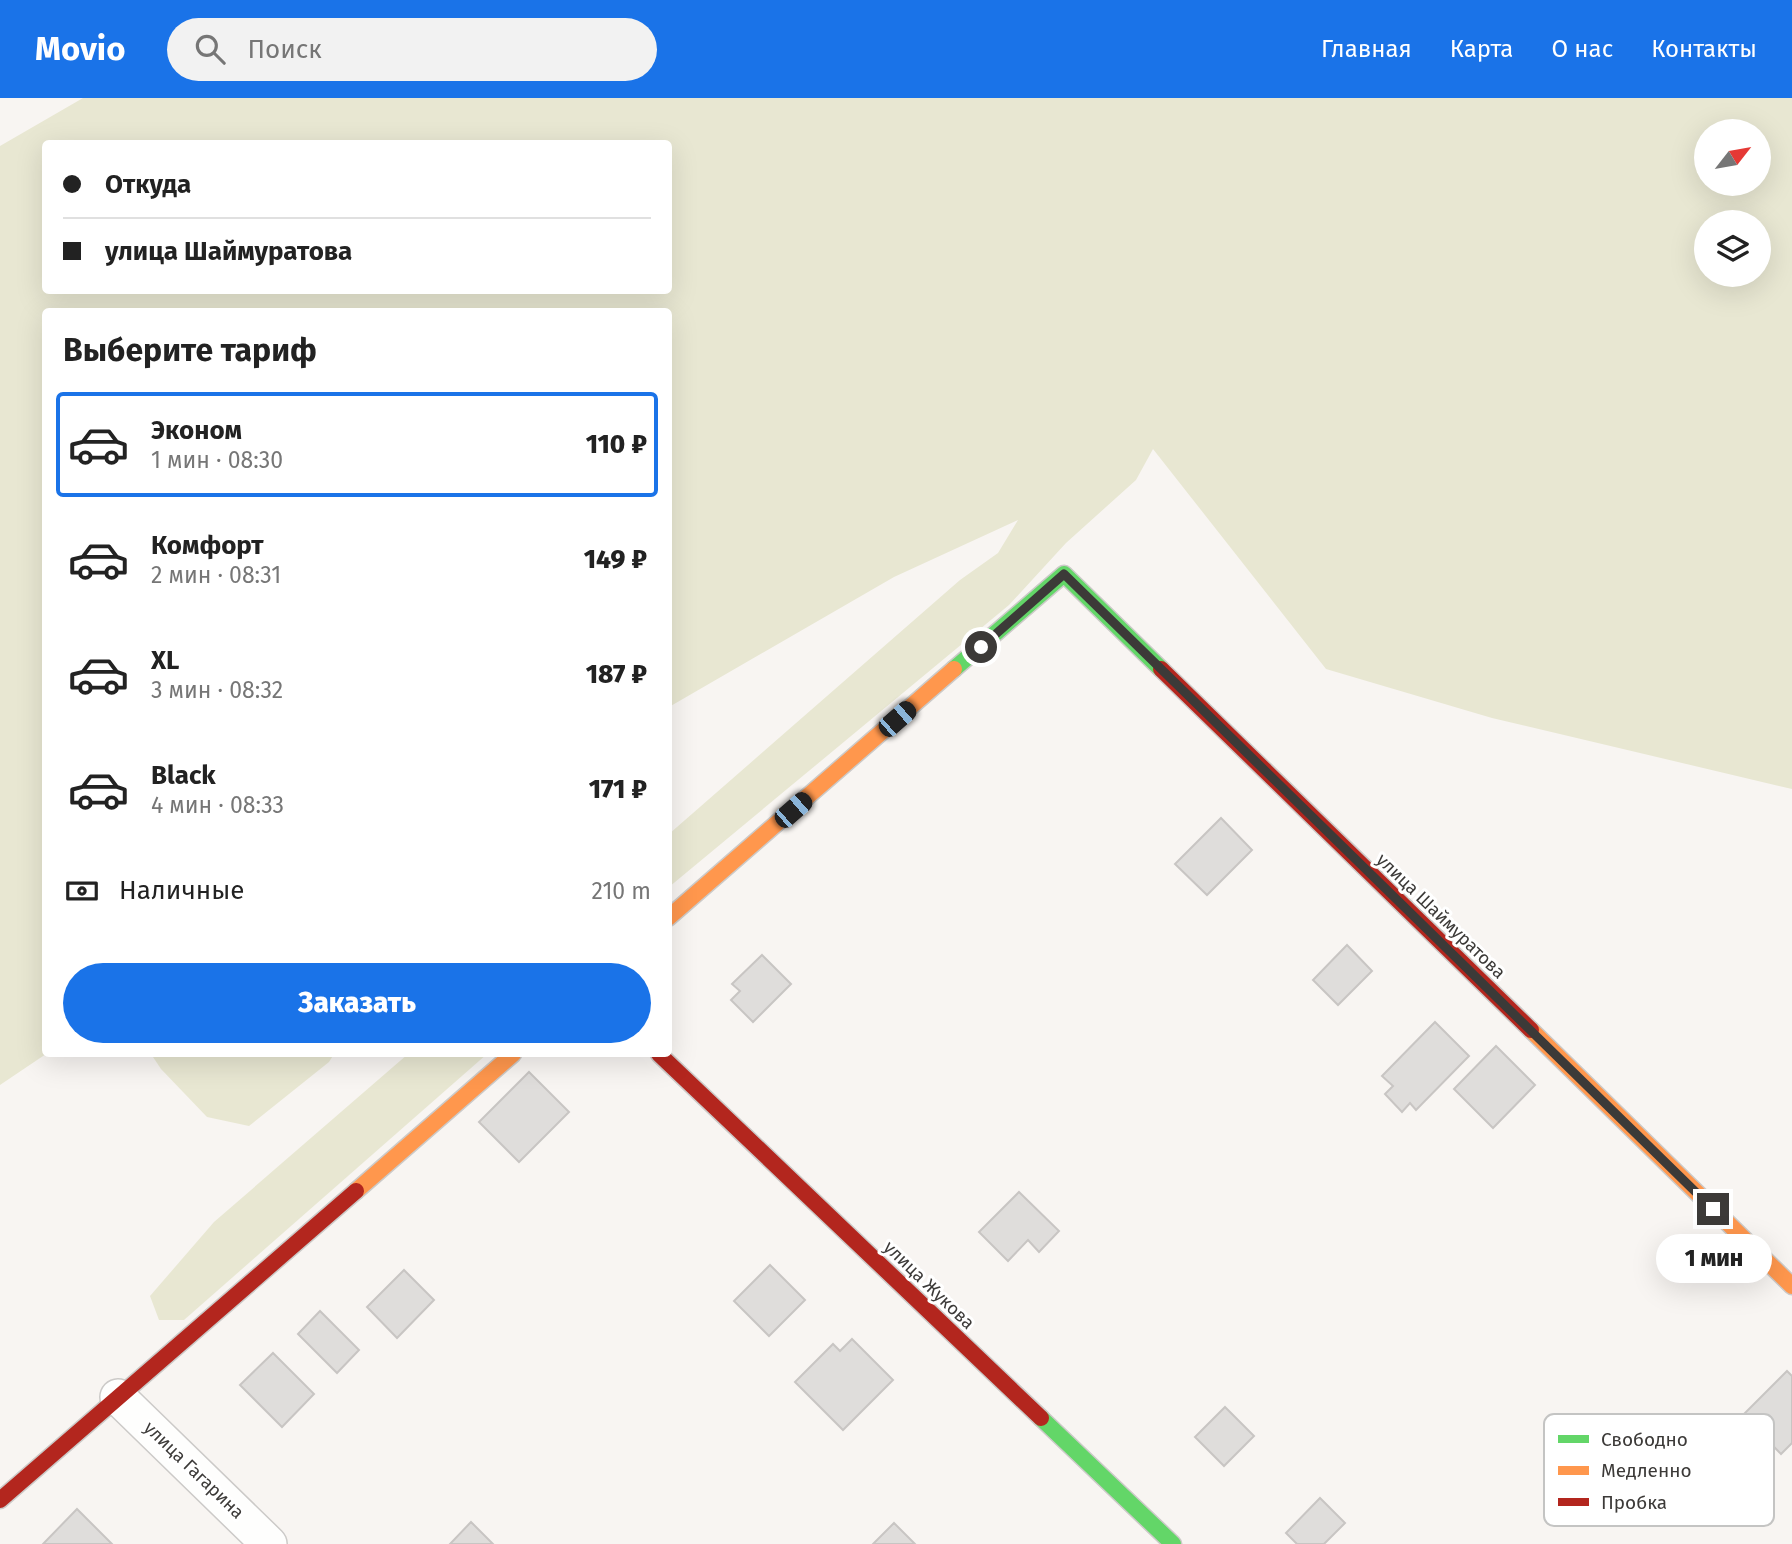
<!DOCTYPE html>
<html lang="ru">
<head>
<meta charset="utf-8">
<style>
  :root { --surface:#fff; --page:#f2f2f2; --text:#222; --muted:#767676; --line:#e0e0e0; --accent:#1a73e8 }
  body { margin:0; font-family:"Fira Sans",sans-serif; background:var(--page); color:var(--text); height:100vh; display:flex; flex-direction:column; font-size:26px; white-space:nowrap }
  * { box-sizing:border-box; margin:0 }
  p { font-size:23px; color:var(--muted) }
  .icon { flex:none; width:38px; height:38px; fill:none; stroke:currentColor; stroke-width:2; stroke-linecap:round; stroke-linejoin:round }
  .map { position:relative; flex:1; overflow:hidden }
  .panel { position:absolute; left:42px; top:210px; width:630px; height:749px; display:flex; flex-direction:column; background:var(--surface); border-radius:7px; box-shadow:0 7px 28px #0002 }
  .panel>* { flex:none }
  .hud { position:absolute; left:42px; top:42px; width:630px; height:154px; border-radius:7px; box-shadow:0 7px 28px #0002; display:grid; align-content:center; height:154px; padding:0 21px; background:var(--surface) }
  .needle { width:46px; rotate:59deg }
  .buttons { position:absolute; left:1694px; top:21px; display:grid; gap:14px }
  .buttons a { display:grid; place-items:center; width:77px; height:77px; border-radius:50%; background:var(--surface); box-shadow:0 7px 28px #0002; font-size:35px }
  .end { position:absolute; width:32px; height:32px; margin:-16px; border:9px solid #3c3a38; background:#fff; box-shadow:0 0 0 4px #fff }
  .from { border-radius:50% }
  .bubble { position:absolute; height:49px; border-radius:24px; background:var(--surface); box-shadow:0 7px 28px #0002; font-size:23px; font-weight:800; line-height:49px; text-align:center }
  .car { position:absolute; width:21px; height:42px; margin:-21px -10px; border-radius:9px; box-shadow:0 0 5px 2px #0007; background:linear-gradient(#222 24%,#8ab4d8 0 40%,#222 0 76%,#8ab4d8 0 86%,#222 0) }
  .hud b { display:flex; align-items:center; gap:24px; height:66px; font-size:26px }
  .hud b+b { border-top:2px solid var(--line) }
  .hud i { width:18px; height:18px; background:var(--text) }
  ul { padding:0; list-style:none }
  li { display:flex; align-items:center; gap:21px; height:105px; margin:0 14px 10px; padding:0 7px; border:4px solid transparent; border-radius:7px }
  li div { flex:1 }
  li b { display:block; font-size:26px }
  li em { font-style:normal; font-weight:800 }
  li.current { border-color:var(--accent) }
  li>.icon { width:63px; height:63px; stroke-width:1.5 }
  h2 { padding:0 21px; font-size:32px; line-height:84px }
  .pay { display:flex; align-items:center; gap:18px; height:77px; padding:0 21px; font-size:26px }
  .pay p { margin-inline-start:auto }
  .primary-button { display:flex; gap:14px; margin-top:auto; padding:14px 21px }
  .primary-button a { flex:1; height:80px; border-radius:42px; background:var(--accent); color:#fff; font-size:28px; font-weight:800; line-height:80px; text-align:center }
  header { display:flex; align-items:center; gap:42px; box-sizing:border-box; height:98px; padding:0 35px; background:var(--accent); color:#fff }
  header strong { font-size:33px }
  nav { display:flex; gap:38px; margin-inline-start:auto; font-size:24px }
  .search { width:490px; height:63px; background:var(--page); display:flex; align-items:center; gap:18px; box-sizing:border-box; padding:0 24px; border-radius:38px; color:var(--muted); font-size:26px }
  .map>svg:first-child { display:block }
</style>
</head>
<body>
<header>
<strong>Movio</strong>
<div class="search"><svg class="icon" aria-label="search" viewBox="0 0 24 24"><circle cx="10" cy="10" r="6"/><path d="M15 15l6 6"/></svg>Поиск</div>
<nav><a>Главная</a><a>Карта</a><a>О нас</a><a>Контакты</a></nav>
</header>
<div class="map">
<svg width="1792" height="1446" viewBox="0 0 1792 1446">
  <rect width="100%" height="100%" fill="#f8f5f2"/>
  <g fill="#e8e7d2" fill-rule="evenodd">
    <path d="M 83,0 L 1792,0 L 1792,691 L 1492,620 L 1326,571 L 1153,351 L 1136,382 L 1066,445 L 1009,507 L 669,789 L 669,736 L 960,482 L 998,455 L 1018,422 L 894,479 L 669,609 L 668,214 L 46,214 L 46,956 L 0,987 L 0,48 ZM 1706,33 L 1759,33 L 1759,86 L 1706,86 ZM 46,46 L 668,46 L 668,192 L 46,192 ZM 1706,124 L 1759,124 L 1759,177 L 1706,177 Z"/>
    <polygon points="151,956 334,956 329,964 249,1028 207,1019 161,971"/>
    <polygon points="408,956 487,956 184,1222 159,1222 150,1198 214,1124"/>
  </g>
  <g fill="#dfdddb" stroke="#c8c5c3" stroke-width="2">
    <polygon points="1221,720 1252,752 1207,797 1175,766"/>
    <polygon points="1347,847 1372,873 1338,907 1313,882"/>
    <polygon points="762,857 791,886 753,924 731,902 740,893 732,886"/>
    <polygon points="1435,924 1469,958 1416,1012 1410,1005 1402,1014 1385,996 1393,988 1382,978"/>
    <polygon points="1496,948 1535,987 1493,1030 1454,991"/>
    <polygon points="529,974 569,1014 519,1064 479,1024"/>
    <polygon points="1019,1094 1059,1133 1039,1154 1028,1142 1008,1163 979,1134"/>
    <polygon points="770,1167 805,1202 769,1238 734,1203"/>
    <polygon points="404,1172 434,1202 397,1240 367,1209"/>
    <polygon points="320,1213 359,1252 337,1275 298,1236"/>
    <polygon points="852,1241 893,1282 843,1332 795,1284 833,1246 840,1253"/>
    <polygon points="273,1255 314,1296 282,1329 240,1287"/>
    <polygon points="1787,1273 1792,1278 1792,1345 1781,1356 1743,1317"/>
    <polygon points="1225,1309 1254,1338 1224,1368 1195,1339"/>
    <polygon points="1320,1400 1345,1425 1324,1446 1297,1446 1286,1435"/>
    <polygon points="77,1411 112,1446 43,1446"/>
    <polygon points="471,1424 493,1446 450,1446"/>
    <polygon points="894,1425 915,1446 873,1446"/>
  </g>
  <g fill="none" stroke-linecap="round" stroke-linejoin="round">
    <defs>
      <polyline id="street" points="118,1299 269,1446"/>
      <g id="fast">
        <polyline points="954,571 1064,476 1161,571"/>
        <polyline points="1041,1320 1173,1446"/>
      </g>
      <g id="slow">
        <polyline points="668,820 954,571"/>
        <polyline points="1531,932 1792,1188"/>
        <polyline points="356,1093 513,956"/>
      </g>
      <g id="jam">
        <polyline points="1161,571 1531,932"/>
        <polyline points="659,956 1041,1320"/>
        <polyline points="0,1402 356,1093"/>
      </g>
    </defs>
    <use href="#street" stroke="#cccac8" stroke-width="38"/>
    <use href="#fast" stroke="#cccac8" stroke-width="19"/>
    <use href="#slow" stroke="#cccac8" stroke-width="19"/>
    <use href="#jam" stroke="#cccac8" stroke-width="19"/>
    <use href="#street" stroke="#fefefd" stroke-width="35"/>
    <use href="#fast" stroke="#63d668" stroke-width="16"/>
    <use href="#slow" stroke="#ff974d" stroke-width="16"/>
    <use href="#jam" stroke="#b3261e" stroke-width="16"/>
  </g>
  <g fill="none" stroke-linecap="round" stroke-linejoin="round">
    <polyline stroke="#3c3a38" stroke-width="9" points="981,549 1064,476 1713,1111"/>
  </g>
  <g text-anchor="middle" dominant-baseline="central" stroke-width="6" stroke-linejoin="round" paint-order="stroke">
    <g font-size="18" fill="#3c3a38" stroke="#fff">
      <text transform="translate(1441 818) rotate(44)">улица Шаймуратова</text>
      <text transform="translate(929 1187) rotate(44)">улица Жукова</text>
      <text transform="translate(194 1372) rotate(44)">улица Гагарина</text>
    </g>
  </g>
  <rect x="1544" y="1316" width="230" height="112" rx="10" fill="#fff" stroke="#c4c4c3" stroke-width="2"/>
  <rect x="1558" y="1337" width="31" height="8" fill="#63d668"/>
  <rect x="1558" y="1368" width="31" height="9" fill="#ff974d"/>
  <rect x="1558" y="1400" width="31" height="8" fill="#b3261e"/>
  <g font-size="19" fill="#3c3a38">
    <text x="1601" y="1348">Свободно</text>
    <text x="1601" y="1379">Медленно</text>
    <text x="1601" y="1411">Пробка</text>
  </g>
</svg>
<div class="buttons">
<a><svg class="needle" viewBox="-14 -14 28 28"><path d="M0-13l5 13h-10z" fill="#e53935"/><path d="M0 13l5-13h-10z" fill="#767676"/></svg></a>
<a><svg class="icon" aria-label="layers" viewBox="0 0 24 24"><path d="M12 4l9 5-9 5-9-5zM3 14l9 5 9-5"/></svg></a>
</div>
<i class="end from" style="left:981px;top:549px"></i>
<i class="end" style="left:1713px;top:1111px"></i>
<div class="bubble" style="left:1656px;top:1136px;width:116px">1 мин</div>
<i class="car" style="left:897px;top:621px;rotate:49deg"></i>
<i class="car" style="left:793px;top:712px;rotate:49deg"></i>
<div class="hud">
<b><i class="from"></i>Откуда</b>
<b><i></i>улица Шаймуратова</b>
</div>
<section class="panel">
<h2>Выберите тариф</h2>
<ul>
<li class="current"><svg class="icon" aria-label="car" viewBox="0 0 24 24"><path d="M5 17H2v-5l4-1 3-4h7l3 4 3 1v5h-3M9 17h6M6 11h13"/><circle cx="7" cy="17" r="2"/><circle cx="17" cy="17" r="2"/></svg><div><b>Эконом</b><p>1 мин · 08:30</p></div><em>110 ₽</em></li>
<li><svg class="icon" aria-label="car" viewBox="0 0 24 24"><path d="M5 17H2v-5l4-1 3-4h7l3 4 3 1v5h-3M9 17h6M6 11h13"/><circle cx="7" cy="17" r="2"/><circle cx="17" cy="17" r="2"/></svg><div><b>Комфорт</b><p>2 мин · 08:31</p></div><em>149 ₽</em></li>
<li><svg class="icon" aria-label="car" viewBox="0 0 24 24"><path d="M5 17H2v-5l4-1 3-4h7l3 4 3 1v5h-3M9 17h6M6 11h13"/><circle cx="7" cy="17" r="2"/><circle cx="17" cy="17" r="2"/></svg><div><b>XL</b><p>3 мин · 08:32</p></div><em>187 ₽</em></li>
<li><svg class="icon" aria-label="car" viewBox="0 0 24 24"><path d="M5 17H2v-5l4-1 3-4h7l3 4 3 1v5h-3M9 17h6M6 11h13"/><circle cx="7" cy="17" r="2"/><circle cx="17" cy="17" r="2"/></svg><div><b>Black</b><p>4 мин · 08:33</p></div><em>171 ₽</em></li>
</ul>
<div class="pay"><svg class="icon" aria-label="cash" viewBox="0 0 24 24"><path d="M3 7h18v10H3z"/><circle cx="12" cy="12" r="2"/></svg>Наличные<p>210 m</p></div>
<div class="primary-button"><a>Заказать</a></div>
</section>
</div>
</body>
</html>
